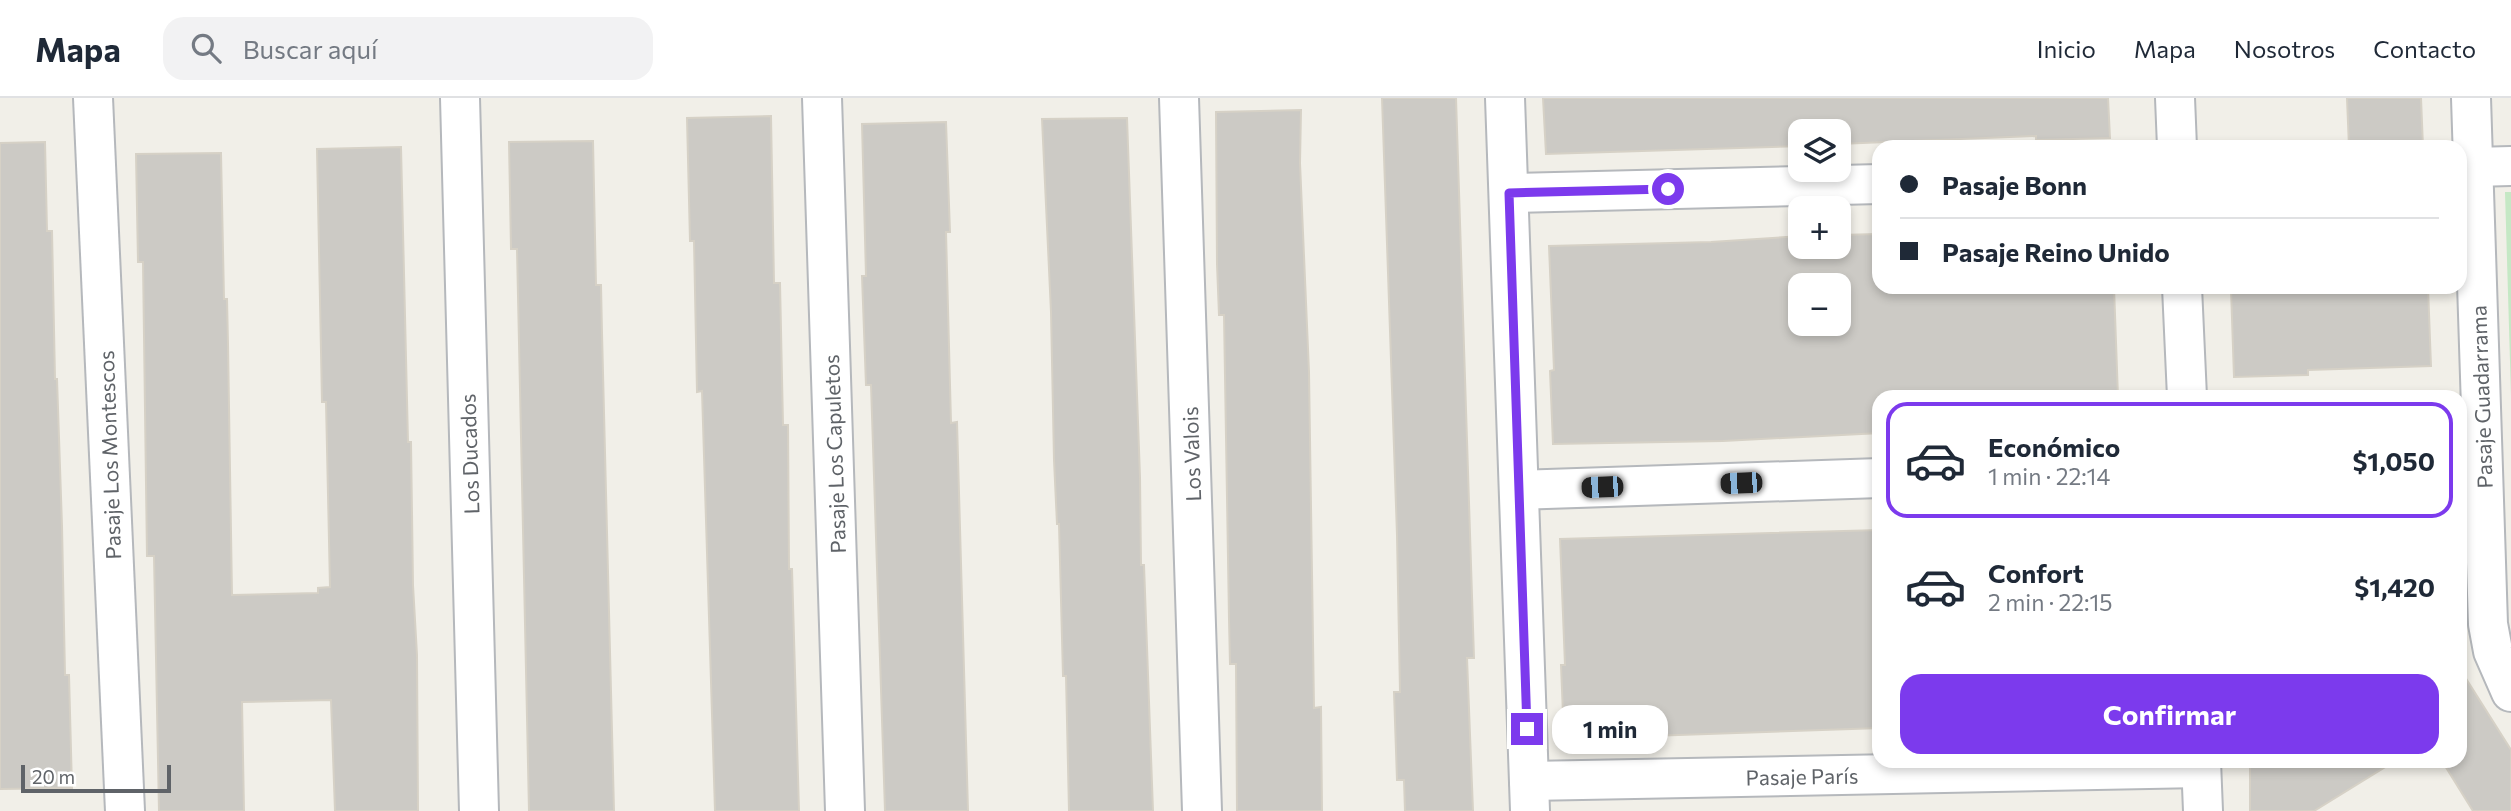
<!DOCTYPE html>
<html lang="es">
<head>
<meta charset="utf-8">
<style>
  :root { --surface:#fff; --page:#f2f2f3; --text:#1f2937; --muted:#747a83; --line:#e0e1e3; --accent:#7c3aed }
  body { margin:0; font-family:Commissioner,sans-serif; background:var(--page); color:var(--text); height:100vh; display:flex; flex-direction:column; font-size:26px; white-space:nowrap }
  * { box-sizing:border-box; margin:0 }
  p { font-size:23px; color:var(--muted) }
  .icon { flex:none; width:38px; height:38px; fill:none; stroke:currentColor; stroke-width:2; stroke-linecap:round; stroke-linejoin:round }
  .map { position:relative; flex:1; overflow:hidden }
  .panel { position:absolute; left:1872px; top:292px; width:595px; height:378px; display:flex; flex-direction:column; background:var(--surface); border-radius:21px; box-shadow:0 4px 10px #0003 }
  .panel>* { flex:none }
  .guide { position:absolute; left:1872px; top:42px; width:595px; height:154px; border-radius:21px; box-shadow:0 4px 10px #0003; display:grid; align-content:center; height:154px; padding:0 28px; background:var(--surface) }
  .fabs { position:absolute; left:1788px; top:21px; display:grid; gap:14px }
  .fabs a { display:grid; place-items:center; width:63px; height:63px; border-radius:14px; background:var(--surface); box-shadow:0 4px 10px #0003; font-size:35px }
  .scale { position:absolute; left:21px; bottom:18px; width:150px; box-sizing:border-box; padding-left:7px; border:4px solid #5f6368; border-top:0; font-size:19px; line-height:24px; white-space:nowrap; color:#5f6368; -webkit-text-stroke:5px #fff; paint-order:stroke }
  .end { position:absolute; width:32px; height:32px; margin:-16px; border:9px solid #7c3aed; background:#fff; box-shadow:0 0 0 4px #fff }
  .from { border-radius:50% }
  .bubble { position:absolute; height:49px; border-radius:21px; background:var(--surface); box-shadow:0 4px 10px #0003; font-size:23px; font-weight:700; line-height:49px; text-align:center }
  .car { position:absolute; width:21px; height:42px; margin:-21px -10px; border-radius:9px; box-shadow:0 0 5px 2px #0007; background:linear-gradient(#222 24%,#8ab4d8 0 40%,#222 0 76%,#8ab4d8 0 86%,#222 0) }
  .guide b { display:flex; align-items:center; gap:24px; height:66px; font-size:26px }
  .guide b+b { border-top:2px solid var(--line) }
  .guide i { width:18px; height:18px; background:var(--text) }
  ul { padding:12px 0 0; list-style:none }
  li { display:flex; align-items:center; gap:21px; height:116px; margin:0 14px 10px; padding:0 14px; border:4px solid transparent; border-radius:21px }
  li div { flex:1 }
  li b { display:block; font-size:26px }
  li em { font-style:normal; font-weight:700 }
  li.active { border-color:var(--accent) }
  li>.icon { width:63px; height:63px; stroke-width:1.5 }
  .action { display:flex; gap:14px; margin-top:auto; padding:14px 28px }
  .action a { flex:1; height:80px; border-radius:21px; background:var(--accent); color:#fff; font-size:28px; font-weight:700; line-height:80px; text-align:center }
  header { display:flex; align-items:center; gap:42px; box-sizing:border-box; height:98px; padding:0 35px; background:var(--surface); border-bottom:2px solid var(--line) }
  header strong { font-size:33px }
  nav { display:flex; gap:38px; margin-inline-start:auto; font-size:24px }
  .search { width:490px; height:63px; background:var(--page); display:flex; align-items:center; gap:18px; box-sizing:border-box; padding:0 24px; border-radius:21px; color:var(--muted); font-size:26px }
  .map>svg:first-child { display:block }
</style>
</head>
<body>
<header>
<strong>Mapa</strong>
<div class="search"><svg class="icon" aria-label="search" viewBox="0 0 24 24"><circle cx="10" cy="10" r="6"/><path d="M15 15l6 6"/></svg>Buscar aquí</div>
<nav><a>Inicio</a><a>Mapa</a><a>Nosotros</a><a>Contacto</a></nav>
</header>
<div class="map">
<svg width="2511" height="713" viewBox="0 0 2511 713">
  <rect width="100%" height="100%" fill="#f1efe8"/>
  <polygon fill="#c5e8c5" points="2505,94 2511,94 2511,297"/>
  <g fill="#cccac5" stroke="#d6d1c6" stroke-width="2" fill-rule="evenodd">
    <polygon points="1382,0 1456,0 1474,560 1467,560 1473,713 1405,713 1404,682 1397,682 1394,594 1400,594 1397,437"/>
    <polygon points="1543,0 2108,0 2110,40 2036,42 2036,38 1839,46 1839,33 1801,33 1801,48 1546,56"/>
    <polygon points="2347,0 2421,0 2423,49 2349,49"/>
    <polygon points="1301,12 1300,65 1309,274 1314,610 1321,609 1322,713 1237,713 1236,566 1230,566 1229,521 1224,217 1219,217 1217,166 1216,14"/>
    <polygon points="771,18 774,185 780,185 783,327 788,327 789,471 792,471 799,713 715,713 702,293 697,294 694,143 690,143 687,20"/>
    <polygon points="1127,20 1140,379 1141,467 1144,467 1153,713 1069,713 1066,578 1063,578 1059,426 1057,426 1054,362 1051,214 1042,21"/>
    <polygon points="946,24 950,134 946,134 951,325 957,324 968,713 885,713 871,287 866,287 862,178 866,178 862,26"/>
    <polygon points="593,43 596,187 601,187 602,235 614,713 529,713 517,151 511,151 509,44"/>
    <polygon points="45,44 47,133 52,133 55,281 57,281 62,428 65,577 69,577 72,690 0,691 0,45"/>
    <polygon points="401,49 408,344 411,344 413,487 417,557 418,713 335,713 331,602 242,604 244,713 159,713 154,458 147,458 143,164 138,164 136,56 221,55 224,201 227,201 228,246 232,497 318,495 318,490 330,489 326,304 322,304 317,51"/>
    <path d="M 1878,136 L 1880,189 L 2114,189 L 2118,299 L 1880,299 L 1880,335 L 1723,343 L 1553,346 L 1550,273 L 1554,272 L 1549,148 L 1711,144 L 1801,138 L 1801,149 L 1839,149 L 1839,137 ZM 1801,187 L 1839,187 L 1839,226 L 1801,226 Z"/>
    <polygon points="2296,189 2428,189 2431,268 2308,272 2308,277 2234,279 2231,191"/>
    <polygon points="1880,432 1880,630 1564,641 1561,567 1565,567 1560,441"/>
    <polygon points="2460,571 2511,652 2511,713 2473,713 2442,663 2460,663"/>
    <polygon points="2250,663 2395,663 2314,713 2250,713"/>
  </g>
  <g fill="none" stroke-linecap="round" stroke-linejoin="round">
    <defs>
      <g id="minor">
        <polyline points="93,0 125,713"/>
        <polyline points="460,0 479,713"/>
        <polyline points="822,0 845,713"/>
        <polyline points="1179,0 1202,713"/>
        <polyline points="1505,0 1530,713"/>
        <polyline points="2175,0 2177,49"/>
        <polyline points="2471,0 2488,526 2493,553 2511,594"/>
        <polyline points="2474,69 2511,68"/>
        <polyline points="1509,95 1880,86"/>
        <polyline points="2182,189 2187,299"/>
        <polyline points="1519,392 1880,380"/>
        <polyline points="2201,663 2203,713"/>
        <polyline points="1529,683 2201,670"/>
      </g>
    </defs>
    <use href="#minor" stroke="#b5b8bc" stroke-width="42"/>
    <use href="#minor" stroke="#fff" stroke-width="38"/>
  </g>
  <g fill="none" stroke-linecap="round" stroke-linejoin="round">
    <polyline stroke="#7c3aed" stroke-width="9" points="1527,631 1509,95 1668,91"/>
  </g>
  <g text-anchor="middle" dominant-baseline="central" stroke-width="5" stroke-linejoin="round" paint-order="stroke">
    <g font-size="21" fill="#5f6368" stroke="#fff">
      <text transform="translate(2481 299) rotate(-92)">Pasaje Guadarrama</text>
      <text transform="translate(469 356) rotate(-92)">Los Ducados</text>
      <text transform="translate(834 356) rotate(-92)">Pasaje Los Capuletos</text>
      <text transform="translate(1191 356) rotate(-92)">Los Valois</text>
      <text transform="translate(109 357) rotate(-92)">Pasaje Los Montescos</text>
      <text transform="translate(1802 678) rotate(-1)">Pasaje París</text>
    </g>
  </g>
</svg>
<div class="fabs">
<a><svg class="icon" aria-label="layers" viewBox="0 0 24 24"><path d="M12 4l9 5-9 5-9-5zM3 14l9 5 9-5"/></svg></a>
<a>+</a>
<a>−</a>
</div>
<div class="scale">20 m</div>
<i class="end from" style="left:1668px;top:91px"></i>
<i class="end" style="left:1527px;top:631px"></i>
<div class="bubble" style="left:1552px;top:607px;width:116px">1 min</div>
<i class="car" style="left:1741px;top:385px;rotate:268deg"></i>
<i class="car" style="left:1602px;top:389px;rotate:268deg"></i>
<div class="guide">
<b><i class="from"></i>Pasaje Bonn</b>
<b><i></i>Pasaje Reino Unido</b>
</div>
<section class="panel">
<ul>
<li class="active"><svg class="icon" aria-label="car" viewBox="0 0 24 24"><path d="M5 17H2v-5l4-1 3-4h7l3 4 3 1v5h-3M9 17h6M6 11h13"/><circle cx="7" cy="17" r="2"/><circle cx="17" cy="17" r="2"/></svg><div><b>Económico</b><p>1 min · 22:14</p></div><em>$1,050</em></li>
<li><svg class="icon" aria-label="car" viewBox="0 0 24 24"><path d="M5 17H2v-5l4-1 3-4h7l3 4 3 1v5h-3M9 17h6M6 11h13"/><circle cx="7" cy="17" r="2"/><circle cx="17" cy="17" r="2"/></svg><div><b>Confort</b><p>2 min · 22:15</p></div><em>$1,420</em></li>
</ul>
<div class="action"><a>Confirmar</a></div>
</section>
</div>
</body>
</html>
